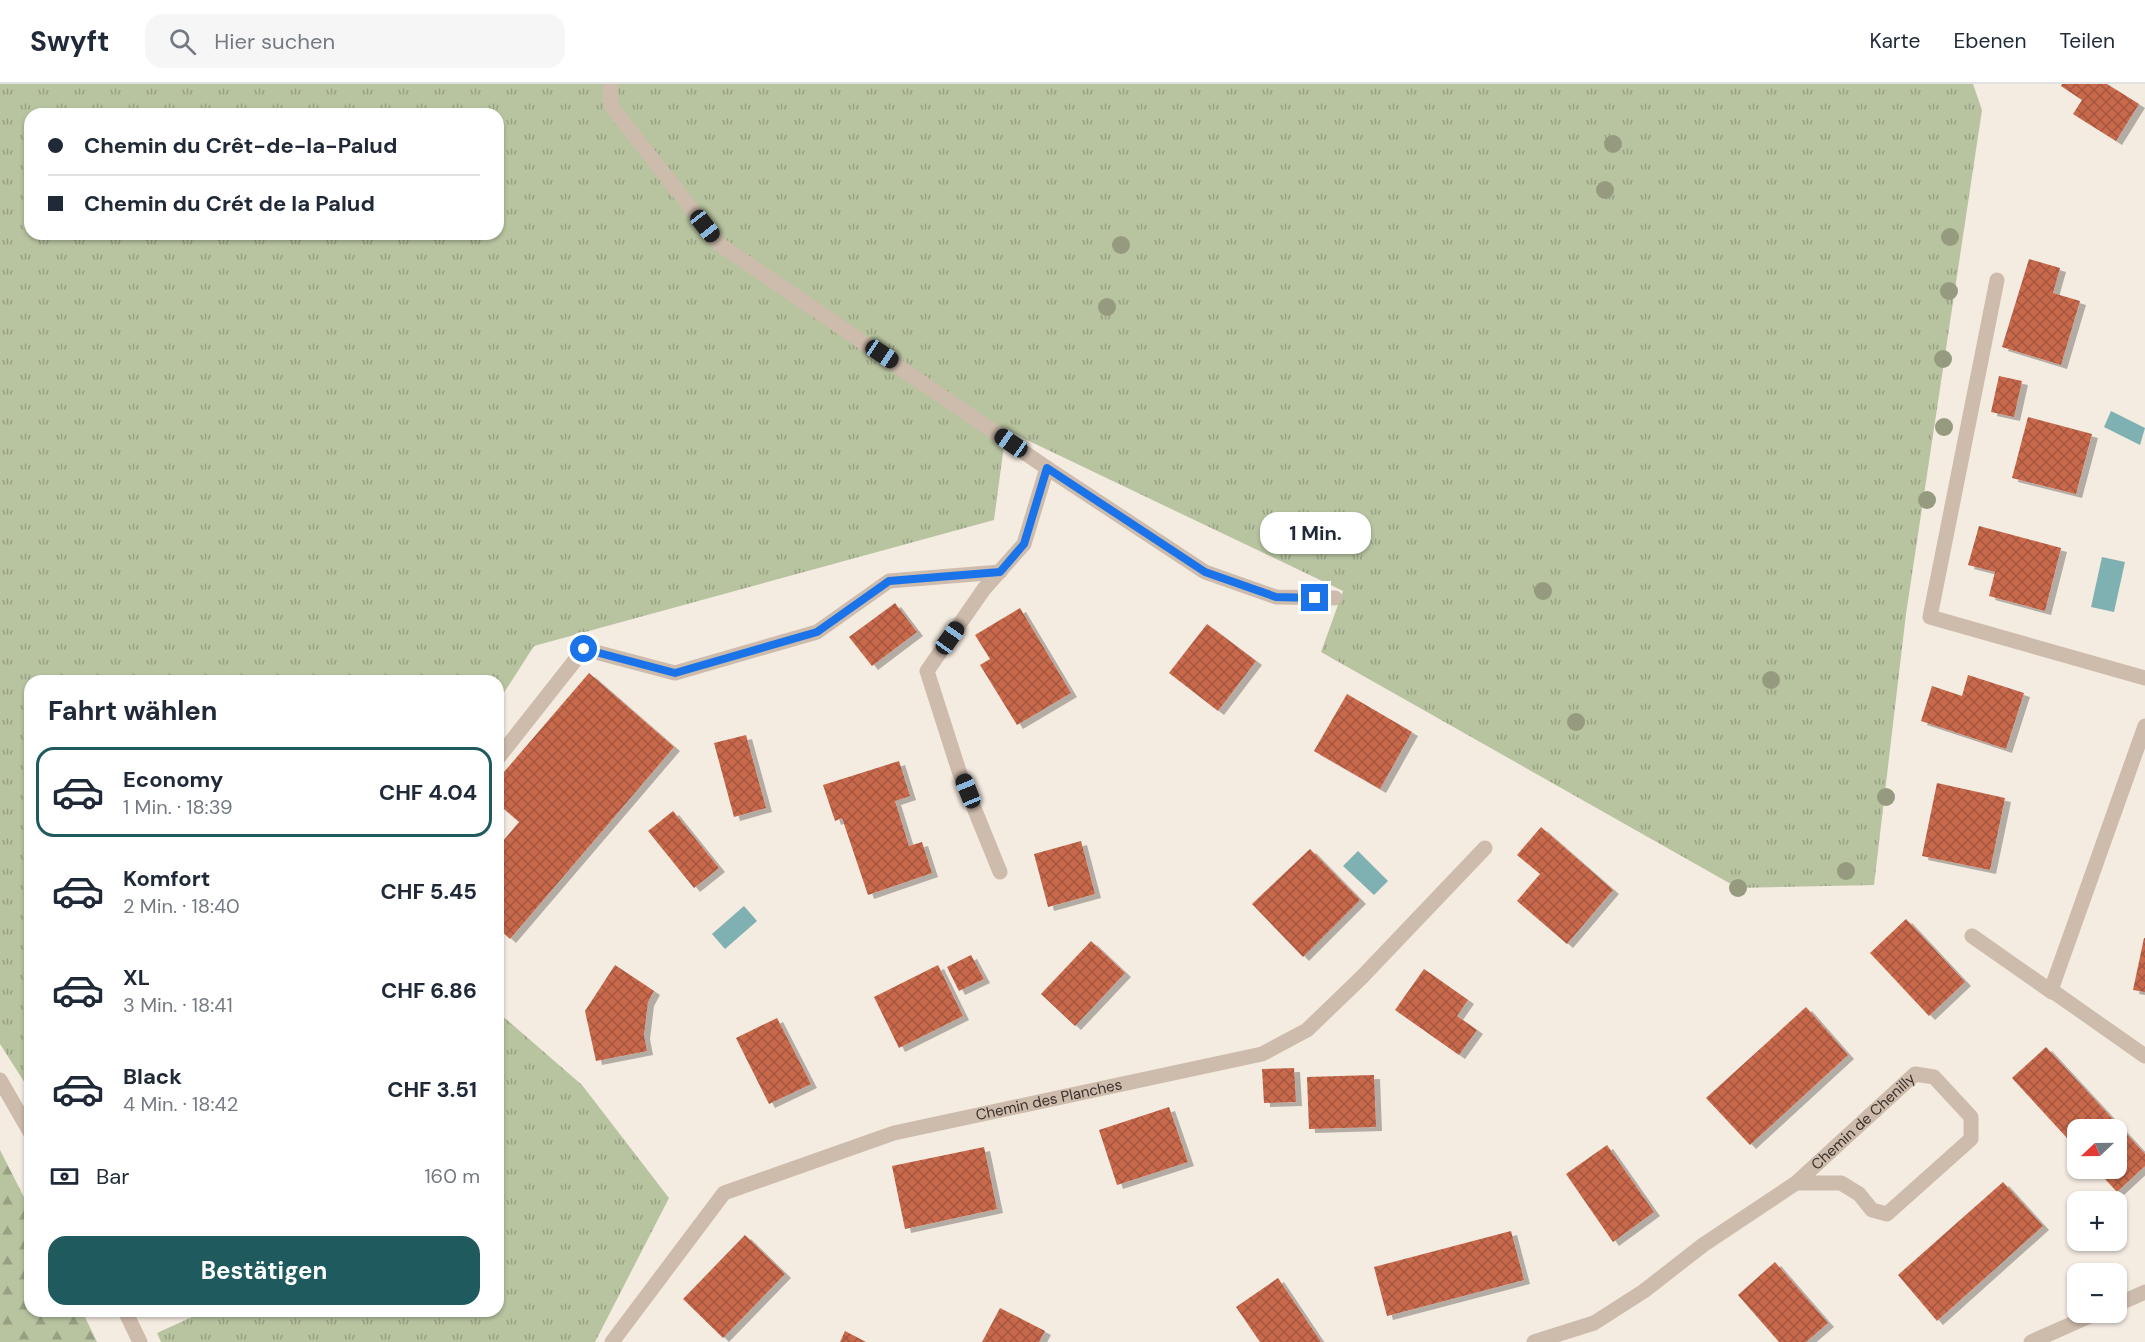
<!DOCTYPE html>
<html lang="de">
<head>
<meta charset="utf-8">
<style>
  :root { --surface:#fff; --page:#f6f6f7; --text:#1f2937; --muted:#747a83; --line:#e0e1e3; --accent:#1f5a5e }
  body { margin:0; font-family:"DM Sans",sans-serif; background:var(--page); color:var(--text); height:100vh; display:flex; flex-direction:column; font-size:22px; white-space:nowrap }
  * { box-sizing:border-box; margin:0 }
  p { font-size:20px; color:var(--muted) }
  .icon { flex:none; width:33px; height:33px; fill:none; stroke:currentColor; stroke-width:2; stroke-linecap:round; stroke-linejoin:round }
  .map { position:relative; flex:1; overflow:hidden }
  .panel { position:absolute; left:24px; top:591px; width:480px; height:642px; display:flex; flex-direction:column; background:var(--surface); border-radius:18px; box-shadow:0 2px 4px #0004 }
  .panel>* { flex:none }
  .top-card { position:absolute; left:24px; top:24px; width:480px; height:132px; border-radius:18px; box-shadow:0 2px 4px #0004; display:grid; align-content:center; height:132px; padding:0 24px; background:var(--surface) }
  .needle { width:39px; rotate:248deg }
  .controls { position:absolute; left:2067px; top:1035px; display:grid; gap:12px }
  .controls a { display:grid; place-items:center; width:60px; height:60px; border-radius:12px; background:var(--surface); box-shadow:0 2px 4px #0004; font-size:30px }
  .end { position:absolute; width:27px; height:27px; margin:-14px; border:8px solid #1a73e8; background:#fff; box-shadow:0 0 0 3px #fff }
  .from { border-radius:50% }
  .bubble { position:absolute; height:42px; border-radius:18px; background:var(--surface); box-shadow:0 2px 4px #0004; font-size:20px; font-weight:700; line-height:42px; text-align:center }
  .car { position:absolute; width:18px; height:36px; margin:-18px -9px; border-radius:8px; box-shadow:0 0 4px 2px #0007; background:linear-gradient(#222 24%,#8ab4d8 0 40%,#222 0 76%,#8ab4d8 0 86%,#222 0) }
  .top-card b { display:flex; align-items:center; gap:21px; height:57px; font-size:22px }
  .top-card b+b { border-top:2px solid var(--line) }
  .top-card i { width:15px; height:15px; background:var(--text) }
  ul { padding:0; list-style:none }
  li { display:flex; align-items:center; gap:18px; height:90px; margin:0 12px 9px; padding:0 12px; border:3px solid transparent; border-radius:18px }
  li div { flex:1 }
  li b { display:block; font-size:22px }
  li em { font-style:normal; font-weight:700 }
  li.selected { border-color:var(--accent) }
  li>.icon { width:54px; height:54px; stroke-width:1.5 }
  h2 { padding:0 24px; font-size:27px; line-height:72px }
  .pay { display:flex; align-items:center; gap:15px; height:66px; padding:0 24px; font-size:22px }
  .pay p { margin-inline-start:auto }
  .cta { display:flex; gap:12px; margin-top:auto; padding:12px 24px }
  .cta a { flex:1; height:69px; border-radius:18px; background:var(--accent); color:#fff; font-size:24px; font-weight:700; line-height:69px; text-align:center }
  header { display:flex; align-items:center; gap:36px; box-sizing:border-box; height:84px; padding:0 30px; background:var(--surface); border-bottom:2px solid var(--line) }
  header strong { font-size:28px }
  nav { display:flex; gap:33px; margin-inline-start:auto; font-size:21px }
  .search { width:420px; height:54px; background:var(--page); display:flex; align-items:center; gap:15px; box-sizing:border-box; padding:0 21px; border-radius:18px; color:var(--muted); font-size:22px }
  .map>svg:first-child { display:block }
</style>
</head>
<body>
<header>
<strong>Swyft</strong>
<div class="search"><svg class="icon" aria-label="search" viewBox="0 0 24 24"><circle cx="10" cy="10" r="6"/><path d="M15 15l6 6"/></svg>Hier suchen</div>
<nav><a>Karte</a><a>Ebenen</a><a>Teilen</a></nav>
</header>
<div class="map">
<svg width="2145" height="1258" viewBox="0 0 2145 1258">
  <defs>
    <pattern id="grass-tufts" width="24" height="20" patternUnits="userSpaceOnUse" patternTransform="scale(1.5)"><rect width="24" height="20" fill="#b8c4a0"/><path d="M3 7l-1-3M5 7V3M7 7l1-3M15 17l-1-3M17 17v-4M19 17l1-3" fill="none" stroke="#97a083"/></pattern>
    <pattern id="forest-firs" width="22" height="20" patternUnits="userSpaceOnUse" patternTransform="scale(1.5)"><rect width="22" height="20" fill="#b8c4a0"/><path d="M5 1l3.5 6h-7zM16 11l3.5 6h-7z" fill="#97a083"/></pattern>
    <pattern id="building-cross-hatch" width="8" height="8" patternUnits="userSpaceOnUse" patternTransform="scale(1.5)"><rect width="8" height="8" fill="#c8694b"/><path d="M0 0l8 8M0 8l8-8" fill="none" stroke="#a4573f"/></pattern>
    <filter id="shadow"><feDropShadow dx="6" dy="4" stdDeviation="0" flood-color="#0004"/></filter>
  </defs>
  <rect width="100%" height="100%" fill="#f4ebe1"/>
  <g fill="url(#grass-tufts)" fill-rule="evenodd">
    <path d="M 0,0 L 1973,0 L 1982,26 L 1906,530 L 1874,801 L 1738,804 L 1321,568 L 1343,507 L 1006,346 L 994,436 L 534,562 L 498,618 L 498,597 L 30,597 L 30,1007 L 0,960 ZM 30,30 L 498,30 L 498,150 L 30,150 Z"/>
    <polygon points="498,928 582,1001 669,1114 595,1258 161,1258 157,1249 192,1233 190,1227 498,1227"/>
  </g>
  <polygon fill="url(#forest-firs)" points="0,1066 30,1125 30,1227 82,1227 97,1258 0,1258"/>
  <g fill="#7fb0b2">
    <polygon points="2111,327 2145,344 2140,361 2104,343"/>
    <polygon points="2102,473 2125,478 2114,528 2091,523"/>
    <polygon points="1358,767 1388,797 1374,811 1343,782"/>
    <polygon points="744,822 757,837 725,865 712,850"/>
  </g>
  <g fill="url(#building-cross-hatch)" filter="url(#shadow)">
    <polygon points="2062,0 2107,0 2139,20 2116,57 2073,30 2082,16 2061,2"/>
    <polygon points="2029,175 2060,184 2053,209 2080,217 2061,281 2002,263"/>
    <polygon points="1999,292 2022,297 2014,333 1991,328"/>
    <polygon points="2028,333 2092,350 2076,410 2012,394"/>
    <polygon points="1979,442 2061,464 2045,527 1989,512 1995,488 1968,481"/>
    <polygon points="895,519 917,548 872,582 849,553"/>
    <polygon points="1020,524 1071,609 1017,641 980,581 990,575 975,551"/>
    <polygon points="1207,540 1256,577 1218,627 1169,589"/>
    <polygon points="589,589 674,663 510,855 498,844 498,763 519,738 498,720 498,695"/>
    <polygon points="1968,591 2024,609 2006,665 1921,637 1932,602 1962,612"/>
    <polygon points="1347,610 1412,648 1380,705 1314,667"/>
    <polygon points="746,651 766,724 734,733 714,659"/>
    <polygon points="899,677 910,712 895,717 909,762 922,758 932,789 868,811 842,734 835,737 823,701"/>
    <polygon points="1937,699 2005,714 1990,786 1922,772"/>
    <polygon points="673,727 719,784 694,804 648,747"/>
    <polygon points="1541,743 1613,806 1567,860 1517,817 1540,790 1517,771"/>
    <polygon points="1081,757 1095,810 1048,823 1034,770"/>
    <polygon points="1310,765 1360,816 1303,873 1252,820"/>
    <polygon points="1906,835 1965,898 1929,932 1870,869"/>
    <polygon points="2144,854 2145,854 2145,908 2133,906"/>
    <polygon points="1091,857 1125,889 1075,942 1041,910"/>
    <polygon points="971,871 984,895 959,907 947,883"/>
    <polygon points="615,881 654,907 648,918 644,951 647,967 596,977 585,927"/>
    <polygon points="938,881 963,932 899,964 874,913"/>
    <polygon points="1424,885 1468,916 1457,932 1477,946 1459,971 1395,926"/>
    <polygon points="1806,923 1848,971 1750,1061 1706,1014"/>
    <polygon points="777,934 811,1000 769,1020 736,954"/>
    <polygon points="2046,963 2145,1070 2145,1082 2117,1108 2095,1084 2116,1084 2116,1046 2078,1046 2078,1066 2012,994"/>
    <polygon points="1294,984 1296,1018 1264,1019 1262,985"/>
    <polygon points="1374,991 1376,1043 1309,1045 1307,993"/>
    <polygon points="1169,1023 1188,1078 1117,1101 1099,1046"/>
    <polygon points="1607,1061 1654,1128 1613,1158 1566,1090"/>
    <polygon points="984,1063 997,1125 905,1145 892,1082"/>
    <polygon points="2003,1098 2043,1142 1937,1237 1898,1191"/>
    <polygon points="1511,1147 1524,1196 1387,1232 1374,1183"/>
    <polygon points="745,1151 785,1190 723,1254 683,1215"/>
    <polygon points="1775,1178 1828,1239 1806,1258 1779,1258 1738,1211"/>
    <polygon points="1278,1194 1321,1258 1260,1258 1236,1223"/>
    <polygon points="1000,1224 1045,1247 1039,1258 982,1258"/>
    <polygon points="845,1247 866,1258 840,1258"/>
  </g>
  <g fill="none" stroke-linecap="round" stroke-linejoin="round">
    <g stroke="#cdbbac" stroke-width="15">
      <polyline points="1997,196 1930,533 2145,594"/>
      <polyline points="1047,384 1205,488 1276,513 1335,514"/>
      <polyline points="2145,642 2051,906 2145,972"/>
      <polyline points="498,674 584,565 675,589 817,548 889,497 1000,488"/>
      <polyline points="1972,852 2052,908"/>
    </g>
    <g stroke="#cdbbac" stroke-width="15">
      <polyline points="610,0 611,22 719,160 1047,384 1024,460 984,505 927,587 959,687 1000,788"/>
      <polyline points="0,996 30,1048"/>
      <polyline points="2116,1221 2145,1208"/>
      <polyline points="125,1227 140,1258"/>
      <path id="s1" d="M 612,1258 L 724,1109 L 894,1049 L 1262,970 L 1307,946 L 1362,893 L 1485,764"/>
      <path id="s2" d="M 1534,1258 L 1594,1239 L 1644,1207 L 1703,1161 L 1796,1099 L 1915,990 L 1934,993 L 1971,1033 L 1971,1055 L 1887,1130 L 1872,1126 L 1859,1110 L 1841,1099 L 1796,1099"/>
      <polyline points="2031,1258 2099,1228"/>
    </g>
  </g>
  <g fill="#969b7f">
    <circle cx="1613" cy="60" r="9"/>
    <circle cx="1605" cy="106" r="9"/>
    <circle cx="1950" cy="153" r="9"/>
    <circle cx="1121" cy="161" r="9"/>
    <circle cx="1949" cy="207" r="9"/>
    <circle cx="1107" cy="223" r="9"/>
    <circle cx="1943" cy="275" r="9"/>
    <circle cx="1944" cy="343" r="9"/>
    <circle cx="1927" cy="416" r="9"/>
    <circle cx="1543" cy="507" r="9"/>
    <circle cx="1771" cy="596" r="9"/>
    <circle cx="1576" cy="638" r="9"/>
    <circle cx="1886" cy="713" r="9"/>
    <circle cx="1846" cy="787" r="9"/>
    <circle cx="1738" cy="804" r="9"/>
  </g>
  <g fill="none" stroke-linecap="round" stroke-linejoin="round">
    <polyline stroke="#1a73e8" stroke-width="8" points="584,565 675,589 817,548 889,497 1000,488 1024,460 1047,384 1205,488 1276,513 1315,514"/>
  </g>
  <g text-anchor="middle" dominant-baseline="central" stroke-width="4.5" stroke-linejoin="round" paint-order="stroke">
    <g font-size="15" fill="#3b302b" stroke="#fbf5ee">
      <text stroke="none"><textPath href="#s1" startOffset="525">Chemin des Planches</textPath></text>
      <text stroke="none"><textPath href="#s2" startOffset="400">Chemin de Chenilly</textPath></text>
    </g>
  </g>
</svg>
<div class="controls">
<a><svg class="needle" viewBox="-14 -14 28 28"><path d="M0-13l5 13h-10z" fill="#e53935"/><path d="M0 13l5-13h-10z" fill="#747a83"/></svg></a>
<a>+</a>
<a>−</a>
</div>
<i class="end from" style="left:584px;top:565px"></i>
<i class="end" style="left:1315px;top:514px"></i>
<div class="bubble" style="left:1260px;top:428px;width:111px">1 Min.</div>
<i class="car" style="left:705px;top:142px;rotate:142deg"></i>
<i class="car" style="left:882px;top:270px;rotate:124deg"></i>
<i class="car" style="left:1011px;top:359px;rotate:305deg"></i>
<i class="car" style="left:950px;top:554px;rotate:35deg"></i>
<i class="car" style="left:968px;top:707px;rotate:338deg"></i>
<div class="top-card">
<b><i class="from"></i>Chemin du Crêt-de-la-Palud</b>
<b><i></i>Chemin du Crét de la Palud</b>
</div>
<section class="panel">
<h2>Fahrt wählen</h2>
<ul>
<li class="selected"><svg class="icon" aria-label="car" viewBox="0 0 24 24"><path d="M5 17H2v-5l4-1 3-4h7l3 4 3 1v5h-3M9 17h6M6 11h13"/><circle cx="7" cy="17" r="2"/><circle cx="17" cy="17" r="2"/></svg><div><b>Economy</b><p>1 Min. · 18:39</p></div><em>CHF 4.04</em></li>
<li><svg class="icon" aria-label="car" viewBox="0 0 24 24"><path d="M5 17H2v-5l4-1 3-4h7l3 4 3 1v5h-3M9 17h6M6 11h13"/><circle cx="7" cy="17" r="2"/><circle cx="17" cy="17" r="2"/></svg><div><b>Komfort</b><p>2 Min. · 18:40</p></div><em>CHF 5.45</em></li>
<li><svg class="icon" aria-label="car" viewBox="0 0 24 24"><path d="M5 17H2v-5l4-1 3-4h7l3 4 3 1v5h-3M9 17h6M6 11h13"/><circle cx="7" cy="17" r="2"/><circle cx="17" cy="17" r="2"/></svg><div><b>XL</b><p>3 Min. · 18:41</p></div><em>CHF 6.86</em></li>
<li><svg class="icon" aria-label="car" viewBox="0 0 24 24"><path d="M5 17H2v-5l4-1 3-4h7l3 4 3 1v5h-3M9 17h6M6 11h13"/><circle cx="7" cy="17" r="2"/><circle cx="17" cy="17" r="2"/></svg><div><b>Black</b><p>4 Min. · 18:42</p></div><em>CHF 3.51</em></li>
</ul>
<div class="pay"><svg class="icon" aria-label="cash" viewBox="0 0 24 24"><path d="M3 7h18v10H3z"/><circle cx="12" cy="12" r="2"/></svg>Bar<p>160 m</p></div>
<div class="cta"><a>Bestätigen</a></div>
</section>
</div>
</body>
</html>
